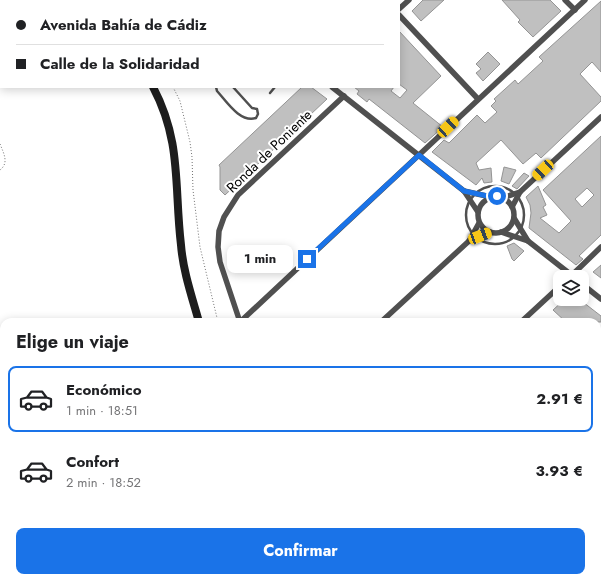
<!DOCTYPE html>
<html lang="es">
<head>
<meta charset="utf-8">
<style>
  :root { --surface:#fff; --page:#f2f2f2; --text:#202124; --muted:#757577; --line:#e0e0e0; --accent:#1a73e8 }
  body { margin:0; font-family:Jost,sans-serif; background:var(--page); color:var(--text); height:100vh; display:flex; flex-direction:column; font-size:15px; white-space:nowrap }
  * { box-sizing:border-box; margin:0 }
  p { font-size:13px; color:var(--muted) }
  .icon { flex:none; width:22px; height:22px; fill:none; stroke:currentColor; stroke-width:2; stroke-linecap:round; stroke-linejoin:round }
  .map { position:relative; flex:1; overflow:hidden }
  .side { position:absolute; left:0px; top:318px; width:601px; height:264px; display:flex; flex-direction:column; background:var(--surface); border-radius:12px 12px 0 0; box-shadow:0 2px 10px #0003 }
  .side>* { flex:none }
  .top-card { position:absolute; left:0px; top:0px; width:400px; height:88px; box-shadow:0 2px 10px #0003; display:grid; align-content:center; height:88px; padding:0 16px; background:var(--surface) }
  .fabs { position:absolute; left:553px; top:270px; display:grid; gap:8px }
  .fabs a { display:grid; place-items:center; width:36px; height:36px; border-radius:8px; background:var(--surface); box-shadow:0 2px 10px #0003; font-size:20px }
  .end { position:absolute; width:18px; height:18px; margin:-9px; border:5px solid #1a73e8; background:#fff; box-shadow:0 0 0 2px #fff }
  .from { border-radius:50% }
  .bubble { position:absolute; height:28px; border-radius:8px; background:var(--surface); box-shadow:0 2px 10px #0003; font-size:13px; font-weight:700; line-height:28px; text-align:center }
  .car { position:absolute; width:12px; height:24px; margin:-12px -6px; border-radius:5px; box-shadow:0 0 3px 1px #0007; background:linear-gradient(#f5c518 24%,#345 0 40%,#f5c518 0 76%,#345 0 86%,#f5c518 0) }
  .top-card b { display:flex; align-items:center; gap:14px; height:38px; font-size:15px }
  .top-card b+b { border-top:1px solid var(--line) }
  .top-card i { width:10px; height:10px; background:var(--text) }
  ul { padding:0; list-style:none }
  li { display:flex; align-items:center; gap:12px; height:66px; margin:0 8px 6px; padding:0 8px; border:2px solid transparent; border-radius:8px }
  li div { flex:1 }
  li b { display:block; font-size:15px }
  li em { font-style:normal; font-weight:700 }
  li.selected { border-color:var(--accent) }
  li>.icon { width:36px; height:36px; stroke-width:1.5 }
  h2 { padding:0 16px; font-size:18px; line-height:48px }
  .primary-button { display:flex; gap:8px; margin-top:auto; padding:8px 16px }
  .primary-button a { flex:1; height:46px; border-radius:8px; background:var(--accent); color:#fff; font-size:16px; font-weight:700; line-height:46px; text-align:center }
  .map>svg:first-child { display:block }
</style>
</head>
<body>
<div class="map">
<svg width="601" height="582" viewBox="0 0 601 582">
  <rect width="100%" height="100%" fill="#fff"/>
  <g fill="#c0c0c0" stroke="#949494" fill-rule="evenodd">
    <polygon points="423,0 444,0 421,21 412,11"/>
    <polygon points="502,0 550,0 561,11 533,37 518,22 520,20"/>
    <polygon points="601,1 601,72 592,62 580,74 601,97 601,101 541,158 536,153 523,164 501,140 476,163 479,170 491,168 492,182 484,183 482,178 476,185 432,152 444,140 449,143 477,115 485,123 497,112 491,106 496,101 494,99 515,80 518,84 543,61 539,57"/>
    <polygon points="399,31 441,76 413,103 443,127 425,143 369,99 367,102 357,94 359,91 354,87 394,87 391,91 400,98 407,90 399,84"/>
    <polygon points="488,52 500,64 483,81 476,73 481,69 476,64"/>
    <polygon points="302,87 311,87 327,99 225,195 220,190 220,167 219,165"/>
    <path d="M 601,136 L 601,235 L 579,256 L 583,259 L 576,265 L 529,228 L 531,213 L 530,205 L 526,197 L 538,186 L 546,205 L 543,207 L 547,215 L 540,218 L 559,233 L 571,221 L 543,190 ZM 587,188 L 594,195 L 582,207 L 575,199 Z"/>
    <polygon points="504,167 516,170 509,184 501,181"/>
    <polygon points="524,173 529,176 517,189 512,186"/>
    <polygon points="514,243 524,251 514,261 512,259 507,246"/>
    <polygon points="601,265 601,278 593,272"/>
    <polygon points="565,299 579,299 601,316 601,322 566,322 553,310"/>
  </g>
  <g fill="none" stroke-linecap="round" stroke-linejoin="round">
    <g stroke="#727272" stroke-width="1" stroke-dasharray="1 2" stroke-linecap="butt">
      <polyline points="70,0 70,1"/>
      <polyline points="173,87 180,101 190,142 192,157 193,190 200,247 218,322"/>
      <path d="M 0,144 C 4,154 9,163 0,170"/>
      <polyline points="97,321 99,322"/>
      <polyline points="597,578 601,578"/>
    </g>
    <g stroke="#505050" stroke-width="2.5">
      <path d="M 216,87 L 217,91 C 227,102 240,123 256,118 L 258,114 L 257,109 L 252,108 L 233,87"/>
      <polyline points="270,93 275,87"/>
      <circle cx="495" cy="215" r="29"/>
    </g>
    <g stroke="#505050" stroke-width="5.5">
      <polyline points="216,0 218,1"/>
      <polyline points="385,0 386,1"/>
      <polyline points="565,0 575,10"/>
      <polyline points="399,9 409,0"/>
      <polyline points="399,15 478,99"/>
      <polyline points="332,87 464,191 478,212"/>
      <polyline points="464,191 491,197"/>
      <circle cx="496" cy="215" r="18"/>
      <polyline points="502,198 520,192"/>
      <polyline points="512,207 520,192 601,117"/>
      <polyline points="514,218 528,241"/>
      <polyline points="501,232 528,241 574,277"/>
      <polyline points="469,241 490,232"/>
      <polyline points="570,277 601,247"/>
      <polyline points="582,284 601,299"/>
      <polyline points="240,322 585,0"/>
      <polyline points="240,322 220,262 218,247 219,231 224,217 238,195 344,96"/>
      <polyline points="381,322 469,241 479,223"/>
      <polyline points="521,322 560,286"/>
      <polyline points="597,380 601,376"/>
      <polyline points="597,449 601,454"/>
      <polyline points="597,509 601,505"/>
      <polyline points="597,563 601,564"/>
    </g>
    <g stroke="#1d1d1d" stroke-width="8">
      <polyline points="25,0 29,1"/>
      <polyline points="42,1 44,0"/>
      <polyline points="80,1 80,0"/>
      <path d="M 153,87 C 182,142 174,186 181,245 C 183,271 192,297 199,322"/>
      <polyline points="313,578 321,582"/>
    </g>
  </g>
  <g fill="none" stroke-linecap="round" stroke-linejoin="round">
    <polyline stroke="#1a73e8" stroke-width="5" points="307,259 419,155 464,191 492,197 497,196"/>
  </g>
  <g text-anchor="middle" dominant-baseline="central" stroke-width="4" stroke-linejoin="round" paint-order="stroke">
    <g font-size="14" fill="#000" stroke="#fff">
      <text transform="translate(269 151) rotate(-44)">Ronda de Poniente</text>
    </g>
  </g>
</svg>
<div class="fabs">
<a><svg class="icon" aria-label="layers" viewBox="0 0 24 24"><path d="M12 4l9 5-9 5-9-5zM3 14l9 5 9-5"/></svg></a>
</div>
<i class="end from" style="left:497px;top:196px"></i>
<i class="end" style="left:307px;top:259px"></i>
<div class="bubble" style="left:227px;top:245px;width:66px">1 min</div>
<i class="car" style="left:448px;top:127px;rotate:47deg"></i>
<i class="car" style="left:543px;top:170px;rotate:227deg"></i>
<i class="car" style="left:480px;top:236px;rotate:69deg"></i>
<div class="top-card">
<b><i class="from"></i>Avenida Bahía de Cádiz</b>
<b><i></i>Calle de la Solidaridad</b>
</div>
<section class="side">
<h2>Elige un viaje</h2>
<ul>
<li class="selected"><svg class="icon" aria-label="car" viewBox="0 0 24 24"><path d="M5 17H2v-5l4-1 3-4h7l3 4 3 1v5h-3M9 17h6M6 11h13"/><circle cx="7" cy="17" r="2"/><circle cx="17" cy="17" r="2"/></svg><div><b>Económico</b><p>1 min · 18:51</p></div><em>2.91 €</em></li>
<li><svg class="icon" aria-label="car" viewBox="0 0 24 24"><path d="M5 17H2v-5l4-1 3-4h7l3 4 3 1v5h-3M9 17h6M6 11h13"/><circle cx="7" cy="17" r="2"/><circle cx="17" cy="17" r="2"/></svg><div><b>Confort</b><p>2 min · 18:52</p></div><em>3.93 €</em></li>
</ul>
<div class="primary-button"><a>Confirmar</a></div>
</section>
</div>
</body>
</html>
